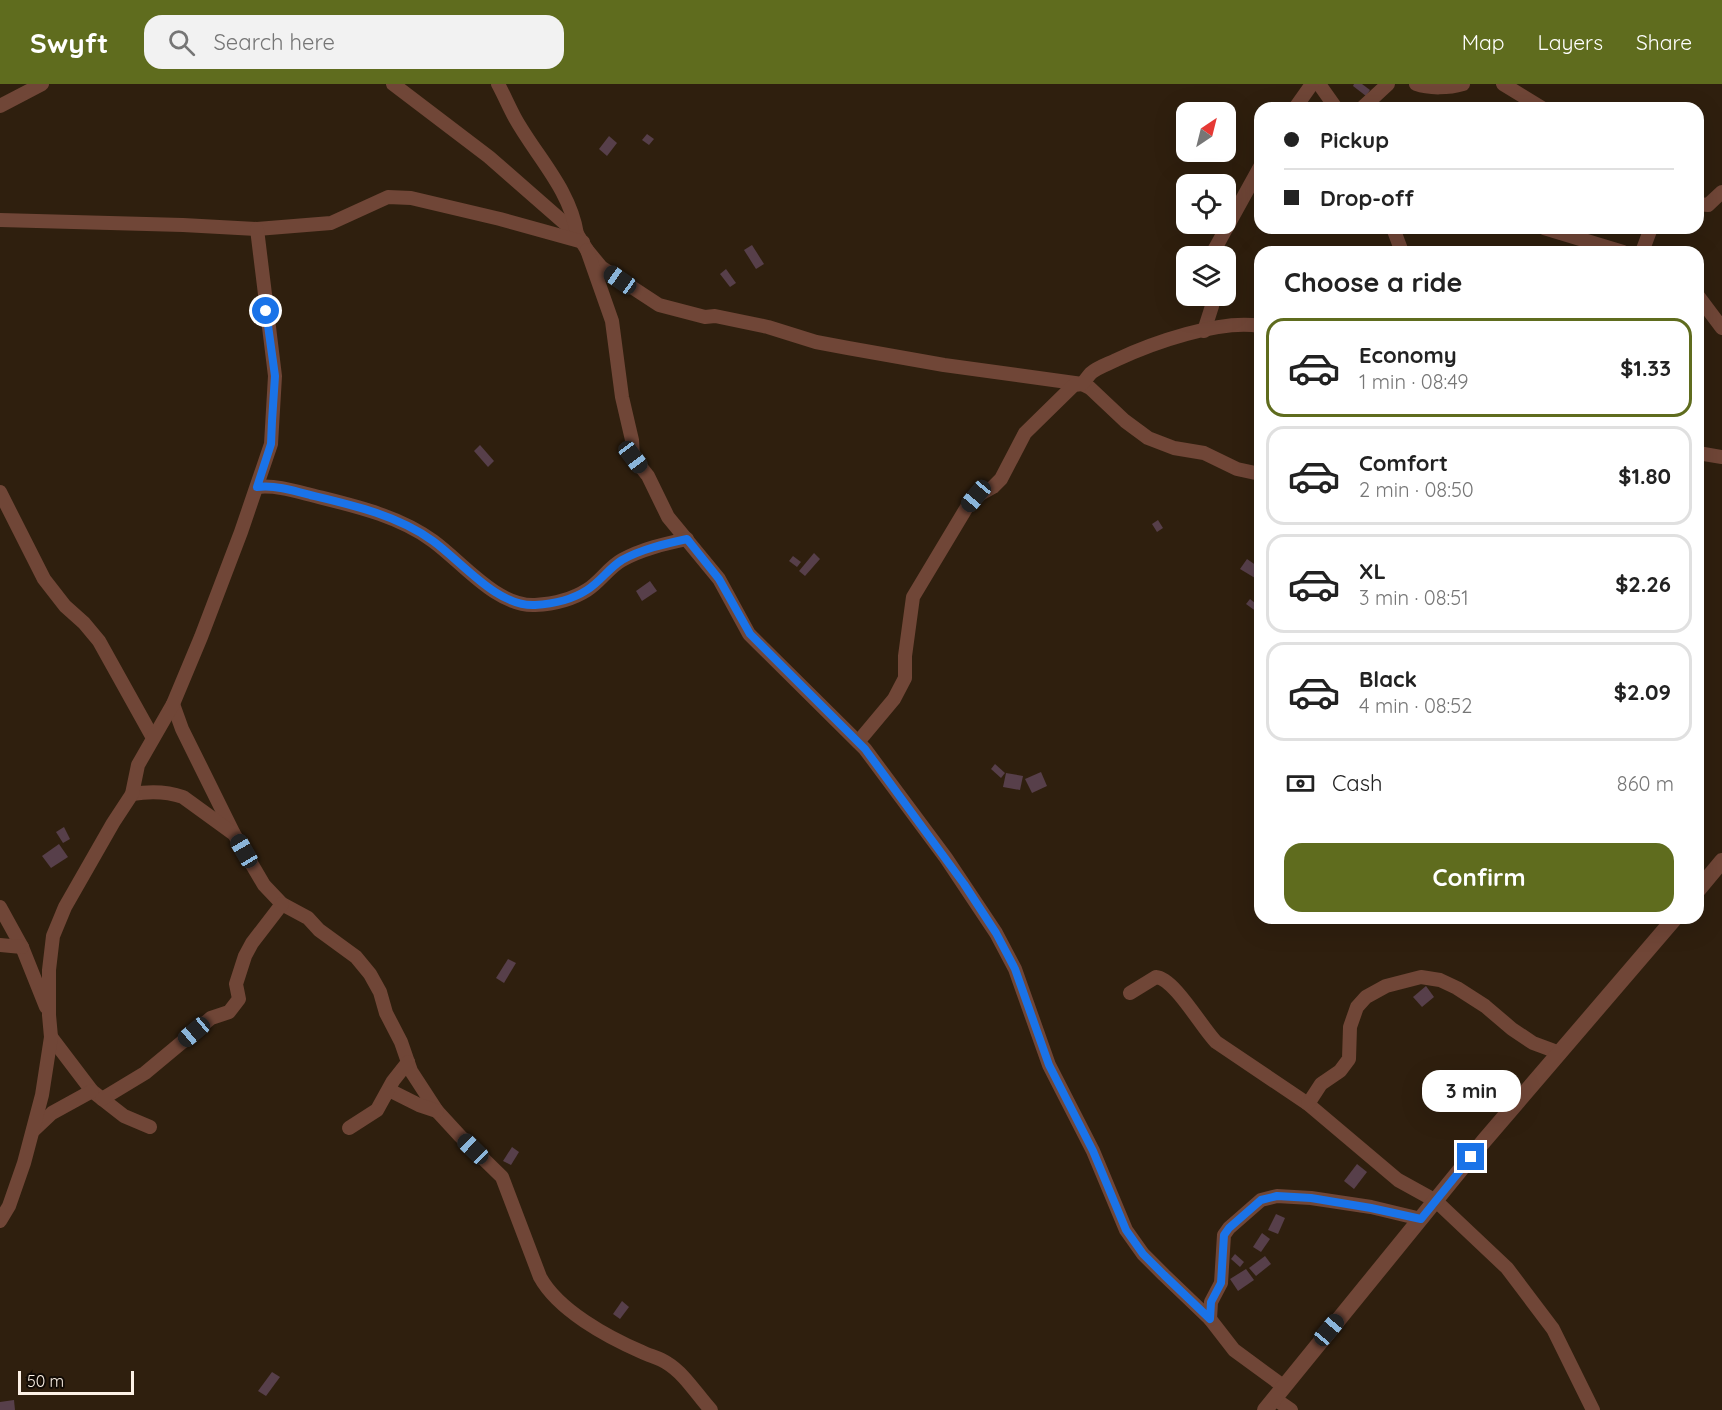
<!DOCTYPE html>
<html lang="en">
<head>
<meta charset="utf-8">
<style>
  :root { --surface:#fff; --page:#f2f2f2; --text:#222; --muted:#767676; --line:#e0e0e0; --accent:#5f6c1e }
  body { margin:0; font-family:Quicksand,sans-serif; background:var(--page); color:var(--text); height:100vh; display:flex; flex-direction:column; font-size:22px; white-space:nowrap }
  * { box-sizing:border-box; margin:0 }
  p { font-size:20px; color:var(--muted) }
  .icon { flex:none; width:33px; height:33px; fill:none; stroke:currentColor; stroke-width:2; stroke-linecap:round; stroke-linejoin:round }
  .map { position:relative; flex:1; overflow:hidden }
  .drawer { position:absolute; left:1254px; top:162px; width:450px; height:678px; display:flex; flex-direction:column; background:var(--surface); border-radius:18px; box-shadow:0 6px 24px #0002 }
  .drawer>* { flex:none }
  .hud { position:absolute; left:1254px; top:18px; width:450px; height:132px; border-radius:18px; box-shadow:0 6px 24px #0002; display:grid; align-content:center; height:132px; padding:0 30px; background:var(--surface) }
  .needle { width:39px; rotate:35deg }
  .fabs { position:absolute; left:1176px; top:18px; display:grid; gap:12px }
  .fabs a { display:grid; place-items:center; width:60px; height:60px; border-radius:12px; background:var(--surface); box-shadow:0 6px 24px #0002; font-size:30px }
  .scale { position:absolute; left:18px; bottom:15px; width:116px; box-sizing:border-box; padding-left:6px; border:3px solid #fcf1e6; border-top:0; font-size:16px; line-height:21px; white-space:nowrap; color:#fcf1e6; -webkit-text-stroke:4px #120b05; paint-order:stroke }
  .end { position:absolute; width:27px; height:27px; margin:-14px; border:8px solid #1a73e8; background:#fff; box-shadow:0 0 0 3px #fff }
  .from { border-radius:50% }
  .bubble { position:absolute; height:42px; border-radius:18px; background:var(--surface); box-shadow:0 6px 24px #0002; font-size:20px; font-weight:700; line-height:42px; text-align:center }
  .car { position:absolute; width:18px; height:36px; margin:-18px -9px; border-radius:8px; box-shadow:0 0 4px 2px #0007; background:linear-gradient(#222 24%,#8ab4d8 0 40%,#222 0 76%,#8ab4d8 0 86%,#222 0) }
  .hud b { display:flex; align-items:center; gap:21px; height:57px; font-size:22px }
  .hud b+b { border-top:2px solid var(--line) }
  .hud i { width:15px; height:15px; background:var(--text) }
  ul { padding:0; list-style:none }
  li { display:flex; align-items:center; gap:18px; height:99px; margin:0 12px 9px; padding:0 18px; border:3px solid var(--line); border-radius:18px }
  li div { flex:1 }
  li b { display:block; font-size:22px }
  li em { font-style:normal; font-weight:700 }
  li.on { border-color:var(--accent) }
  li>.icon { width:54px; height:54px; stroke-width:1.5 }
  h2 { padding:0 30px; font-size:27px; line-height:72px }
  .pay { display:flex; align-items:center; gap:15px; height:66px; padding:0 30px; font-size:22px }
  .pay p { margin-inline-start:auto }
  .button { display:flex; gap:12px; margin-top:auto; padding:12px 30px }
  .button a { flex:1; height:69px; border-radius:18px; background:var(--accent); color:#fff; font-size:24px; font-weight:700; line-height:69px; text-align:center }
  header { display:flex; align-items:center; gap:36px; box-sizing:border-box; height:84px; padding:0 30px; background:var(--accent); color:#fff }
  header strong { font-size:28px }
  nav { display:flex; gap:33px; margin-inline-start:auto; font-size:21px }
  .search { width:420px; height:54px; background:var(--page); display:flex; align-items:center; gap:15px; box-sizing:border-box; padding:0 21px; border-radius:18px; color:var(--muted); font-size:22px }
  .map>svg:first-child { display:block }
</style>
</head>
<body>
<header>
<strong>Swyft</strong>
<div class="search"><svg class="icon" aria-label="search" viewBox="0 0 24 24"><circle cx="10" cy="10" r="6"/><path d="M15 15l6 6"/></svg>Search here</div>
<nav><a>Map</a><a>Layers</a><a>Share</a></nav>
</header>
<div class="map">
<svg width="1722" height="1326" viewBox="0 0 1722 1326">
  <rect width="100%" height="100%" fill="#2f1f0e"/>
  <g fill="#573f4a">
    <polygon points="1354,0 1362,0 1370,6 1366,12 1353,2"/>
    <polygon points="647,50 654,55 649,61 642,56"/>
    <polygon points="609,52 617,59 607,72 599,65"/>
    <polygon points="752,161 764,180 756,185 744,166"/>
    <polygon points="726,185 736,199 730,203 720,190"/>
    <polygon points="480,361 494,377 488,383 474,367"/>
    <polygon points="1158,436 1163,444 1157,448 1152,440"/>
    <polygon points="814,469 820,475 805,492 799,487"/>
    <polygon points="793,472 801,478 797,483 789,477"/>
    <polygon points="1247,475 1260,484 1255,494 1240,485"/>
    <polygon points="650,497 657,507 642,517 636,507"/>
    <polygon points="1250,515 1260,523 1257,528 1246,520"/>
    <polygon points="995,680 1005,689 1001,694 991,685"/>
    <polygon points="1041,688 1047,702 1032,709 1025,695"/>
    <polygon points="1006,689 1023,692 1020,706 1003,703"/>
    <polygon points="64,743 70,755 63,759 56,748"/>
    <polygon points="59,760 68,773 51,784 42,772"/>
    <polygon points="508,875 516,879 504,899 496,894"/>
    <polygon points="1426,902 1434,913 1422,923 1413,913"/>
    <polygon points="512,1063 519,1068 511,1081 503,1077"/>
    <polygon points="1357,1080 1367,1088 1354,1105 1344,1097"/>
    <polygon points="1276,1130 1285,1134 1278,1150 1268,1146"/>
    <polygon points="1262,1149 1270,1155 1261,1168 1253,1163"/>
    <polygon points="1235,1170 1244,1178 1240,1183 1231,1175"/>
    <polygon points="1265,1172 1271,1180 1256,1192 1249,1184"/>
    <polygon points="1246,1185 1254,1196 1238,1207 1230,1195"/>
    <polygon points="622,1217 629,1223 620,1235 613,1230"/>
    <polygon points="272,1288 280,1293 266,1312 258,1307"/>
    <polygon points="14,1316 15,1326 0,1326 0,1318"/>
  </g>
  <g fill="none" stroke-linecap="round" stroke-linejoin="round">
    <g stroke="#704637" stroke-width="14">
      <polyline points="393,0 489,73 577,150 587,166 601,183 659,221 705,233 715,232 768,243 816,258 848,264 944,281 1082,300 1090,304 1125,337 1148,354 1174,364 1204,369 1237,385 1260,390"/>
      <path d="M 498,0 C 504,11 509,23 515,34 C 536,72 570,105 577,150"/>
      <polyline points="1319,0 1336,24"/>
      <path d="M 1416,0 C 1430,5 1449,4 1463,0"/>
      <polyline points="1503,0 1542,24"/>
      <polyline points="0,22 42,0"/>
      <polyline points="1295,24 1312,0"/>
      <polyline points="1362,24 1388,0"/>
      <polyline points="1698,120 1708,121 1722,108"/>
      <polyline points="0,136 183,141 257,145 331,139 388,113 411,114 500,135 583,158"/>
      <polyline points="1393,144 1402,168"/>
      <polyline points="1544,144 1623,168"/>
      <polyline points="587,166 612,237 622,313 632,356 633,373 648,392 668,433 719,495 749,550 758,559 865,665 946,774 996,849 1015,885 1049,981 1093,1067 1126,1146 1143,1170 1164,1191 1210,1235 1234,1266 1283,1302"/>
      <polyline points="1642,168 1651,144"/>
      <polyline points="1211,172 1260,83"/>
      <polyline points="1698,212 1722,244"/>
      <polyline points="1204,247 1212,222 1213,212"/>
      <polyline points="1698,369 1722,373"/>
      <path d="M 257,403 C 277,401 295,407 315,412 C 355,422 399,432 433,457 C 462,478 497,523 535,521 C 553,520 573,515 587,506 C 600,498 609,483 622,476 C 642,465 664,460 687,455"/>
      <polyline points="0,408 44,495 65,522 84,539 99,557 153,654"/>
      <polyline points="173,620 182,645 233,748"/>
      <path d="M 858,658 L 894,615 L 905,594 L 905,572 L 913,513 L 967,423 L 977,412 L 993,403 L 1001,395 L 1025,349 L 1074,301 L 1082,300 C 1085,297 1088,292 1091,289 C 1098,283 1108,280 1116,276 C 1152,259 1220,235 1260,242"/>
      <path d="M 132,710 C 150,707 166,707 183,713 L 234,750 L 264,801 L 282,820 L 308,834 L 319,846 L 356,873 L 370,890 L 380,908 L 386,929 L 401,958 L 411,987 L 437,1027 L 460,1052 L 502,1093 L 540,1193 C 558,1226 607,1253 642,1268 C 650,1272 660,1274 667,1279 C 685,1290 697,1311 711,1326"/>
      <polyline points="0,823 22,863 46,923"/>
      <polyline points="0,861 22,863"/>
      <path d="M 1130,909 L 1156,893 C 1174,894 1202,944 1216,958 L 1308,1020 L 1398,1096 L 1436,1117 L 1507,1184 L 1553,1245 L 1593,1326"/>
      <polyline points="51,953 92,1007 124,1032 150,1043"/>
      <polyline points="389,1006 419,1021 437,1027"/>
      <polyline points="102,1015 145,989 211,934 229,928 239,915 236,900 245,872 252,859 282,820"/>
      <polyline points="1308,1020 1321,1000 1340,987 1349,975 1350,943 1357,923 1366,913 1386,902 1421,893 1440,896 1457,904 1485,922 1512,945 1533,959 1560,969"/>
      <polyline points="349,1044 377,1026 393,997 408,978"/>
      <polyline points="34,1046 52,1029 92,1007"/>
      <polyline points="0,1137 9,1122 24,1079 42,1011 51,953 49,931 49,886 53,852 65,823 113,739 132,710 138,681 173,620 201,553 241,448 271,360 275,292 257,145"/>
      <polyline points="1210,1235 1211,1218 1221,1199 1224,1151 1229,1144 1261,1116 1277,1112 1311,1114 1371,1123 1421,1135"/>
      <polyline points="1275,1315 1291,1326"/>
    </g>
    <g stroke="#704637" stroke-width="16">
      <polyline points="1698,806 1722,777"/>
      <polyline points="1265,1326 1483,1058 1675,834"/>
    </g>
  </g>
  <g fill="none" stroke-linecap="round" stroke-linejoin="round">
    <path stroke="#1a73e8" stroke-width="8" d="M 266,227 L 275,292 L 272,337 L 271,360 L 257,403 C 275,401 292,406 310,411 C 352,421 397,431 433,457 C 462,478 497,523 535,521 C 553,520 573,515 587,506 C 600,498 609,484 622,476 C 642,465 664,460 687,455 L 719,495 L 750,550 L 865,665 L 964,800 L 996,849 L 1015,885 L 1049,981 L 1093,1067 L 1126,1146 L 1143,1170 L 1164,1191 L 1210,1235 L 1211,1218 L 1221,1199 L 1224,1151 L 1229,1144 L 1261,1116 L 1277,1112 L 1311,1114 L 1371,1124 L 1421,1135 L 1471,1073"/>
  </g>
</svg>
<div class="fabs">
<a><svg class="needle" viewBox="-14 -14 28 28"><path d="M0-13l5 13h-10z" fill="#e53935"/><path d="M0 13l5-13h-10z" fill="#767676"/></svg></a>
<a><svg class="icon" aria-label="locate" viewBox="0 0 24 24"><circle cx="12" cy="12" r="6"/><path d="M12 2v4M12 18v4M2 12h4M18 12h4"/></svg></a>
<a><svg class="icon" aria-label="layers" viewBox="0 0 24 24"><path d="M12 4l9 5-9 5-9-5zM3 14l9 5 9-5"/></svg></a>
</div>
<div class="scale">50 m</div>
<i class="end from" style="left:266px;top:227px"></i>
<i class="end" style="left:1471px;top:1073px"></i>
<div class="bubble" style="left:1422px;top:986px;width:99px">3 min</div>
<i class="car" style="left:620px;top:196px;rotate:305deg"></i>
<i class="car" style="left:633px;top:373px;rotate:143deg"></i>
<i class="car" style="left:976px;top:412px;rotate:220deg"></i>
<i class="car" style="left:244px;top:767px;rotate:330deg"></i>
<i class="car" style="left:194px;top:948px;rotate:230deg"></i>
<i class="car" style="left:473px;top:1065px;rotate:314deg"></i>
<i class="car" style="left:1329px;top:1246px;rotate:40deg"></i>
<div class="hud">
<b><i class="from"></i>Pickup</b>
<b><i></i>Drop-off</b>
</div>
<section class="drawer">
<h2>Choose a ride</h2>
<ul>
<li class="on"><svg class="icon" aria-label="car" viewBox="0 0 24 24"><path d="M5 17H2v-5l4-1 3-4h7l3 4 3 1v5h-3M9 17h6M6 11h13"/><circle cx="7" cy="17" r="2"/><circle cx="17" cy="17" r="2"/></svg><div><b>Economy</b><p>1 min · 08:49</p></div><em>$1.33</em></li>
<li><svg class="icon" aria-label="car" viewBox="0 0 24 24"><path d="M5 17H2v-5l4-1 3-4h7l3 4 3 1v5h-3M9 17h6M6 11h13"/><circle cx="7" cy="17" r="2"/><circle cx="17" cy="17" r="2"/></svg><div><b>Comfort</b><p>2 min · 08:50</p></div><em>$1.80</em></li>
<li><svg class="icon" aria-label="car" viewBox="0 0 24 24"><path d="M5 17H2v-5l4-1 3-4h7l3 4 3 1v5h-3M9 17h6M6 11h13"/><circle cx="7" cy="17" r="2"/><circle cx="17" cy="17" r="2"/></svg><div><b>XL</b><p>3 min · 08:51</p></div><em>$2.26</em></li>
<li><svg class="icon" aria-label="car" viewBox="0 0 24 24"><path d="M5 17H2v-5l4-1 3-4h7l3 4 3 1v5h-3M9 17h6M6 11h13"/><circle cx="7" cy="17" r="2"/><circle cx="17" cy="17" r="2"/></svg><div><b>Black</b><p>4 min · 08:52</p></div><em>$2.09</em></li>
</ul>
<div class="pay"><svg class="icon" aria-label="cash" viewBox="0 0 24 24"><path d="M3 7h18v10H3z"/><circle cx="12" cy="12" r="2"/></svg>Cash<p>860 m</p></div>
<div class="button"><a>Confirm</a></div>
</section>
</div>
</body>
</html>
